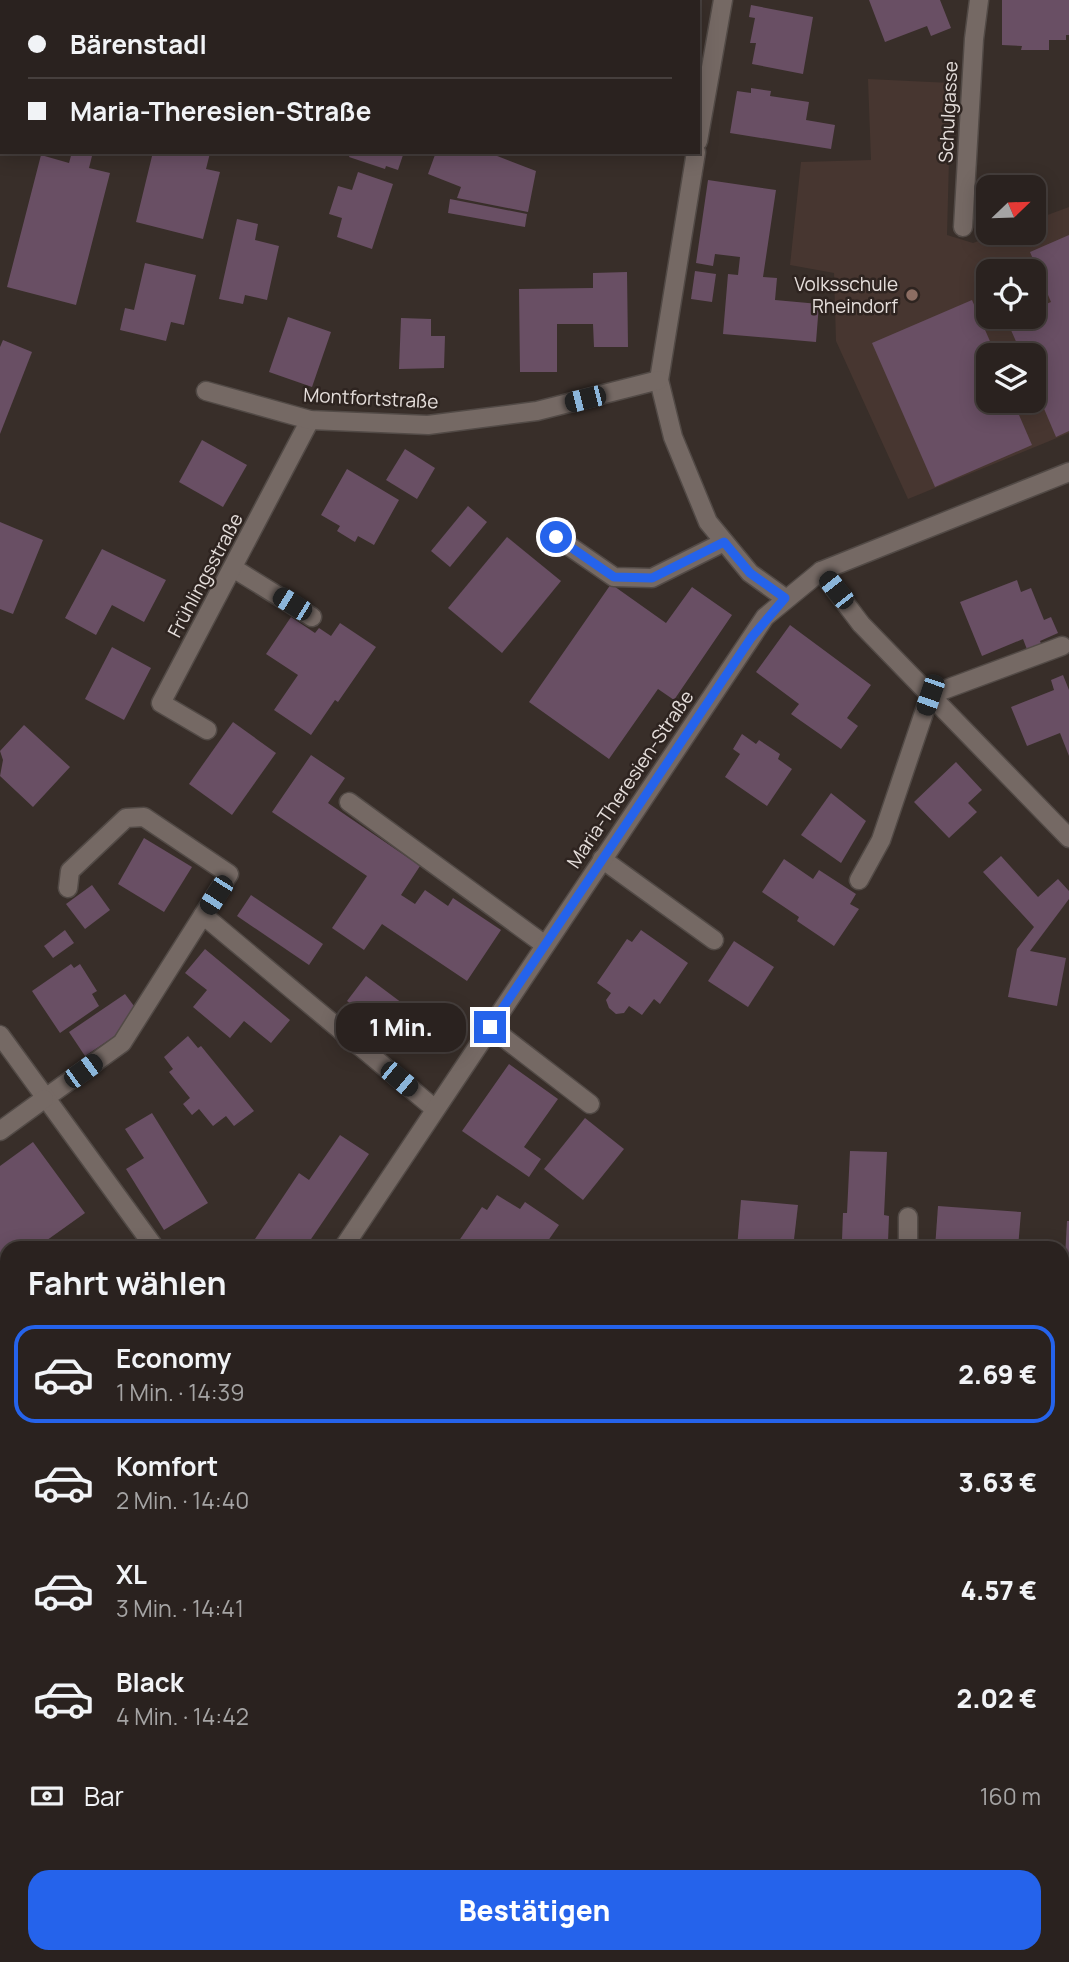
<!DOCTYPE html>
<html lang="de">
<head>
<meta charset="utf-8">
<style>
  :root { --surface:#2a221f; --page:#362f2c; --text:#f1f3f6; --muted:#a5a4a4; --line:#463f3d; --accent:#2563eb }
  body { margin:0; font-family:Manrope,sans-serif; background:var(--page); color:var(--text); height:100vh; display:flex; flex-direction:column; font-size:26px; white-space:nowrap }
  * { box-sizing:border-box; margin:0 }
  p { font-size:23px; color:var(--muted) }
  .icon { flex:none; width:38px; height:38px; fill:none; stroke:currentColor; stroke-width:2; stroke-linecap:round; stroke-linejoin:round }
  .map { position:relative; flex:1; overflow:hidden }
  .details { position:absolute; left:0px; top:1241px; width:1069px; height:723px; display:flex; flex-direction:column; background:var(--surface); border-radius:21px 21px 0 0; box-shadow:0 4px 18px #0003,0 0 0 2px var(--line) }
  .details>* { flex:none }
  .hud { position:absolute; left:0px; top:0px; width:700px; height:154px; box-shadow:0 4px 18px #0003,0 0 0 2px var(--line); display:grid; align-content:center; height:154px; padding:0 28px; background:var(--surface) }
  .needle { width:46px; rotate:67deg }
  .buttons { position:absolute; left:976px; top:175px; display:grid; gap:14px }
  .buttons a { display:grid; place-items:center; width:70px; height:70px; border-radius:14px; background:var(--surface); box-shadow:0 4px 18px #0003,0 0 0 2px var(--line); font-size:35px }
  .end { position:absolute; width:32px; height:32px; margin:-16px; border:9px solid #2563eb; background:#fff; box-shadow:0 0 0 4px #fff }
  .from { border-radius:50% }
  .bubble { position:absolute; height:49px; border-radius:21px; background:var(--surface); box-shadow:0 4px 18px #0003,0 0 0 2px var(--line); font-size:23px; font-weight:800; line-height:49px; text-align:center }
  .car { position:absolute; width:21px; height:42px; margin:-21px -10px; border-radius:9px; box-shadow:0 0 5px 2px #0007; background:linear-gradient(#222 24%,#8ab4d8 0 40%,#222 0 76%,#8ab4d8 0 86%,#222 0) }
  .hud b { display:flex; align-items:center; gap:24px; height:66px; font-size:26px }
  .hud b+b { border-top:2px solid var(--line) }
  .hud i { width:18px; height:18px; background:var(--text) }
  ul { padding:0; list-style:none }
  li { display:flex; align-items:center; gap:21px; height:98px; margin:0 14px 10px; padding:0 14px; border:4px solid transparent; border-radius:21px }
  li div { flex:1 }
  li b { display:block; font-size:26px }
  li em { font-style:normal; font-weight:800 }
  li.active { border-color:var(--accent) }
  li>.icon { width:63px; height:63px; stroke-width:1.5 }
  h2 { padding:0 28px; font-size:32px; line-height:84px }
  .pay { display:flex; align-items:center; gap:18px; height:77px; padding:0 28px; font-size:26px }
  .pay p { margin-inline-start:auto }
  .cta { display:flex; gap:14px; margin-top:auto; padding:14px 28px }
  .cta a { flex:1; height:80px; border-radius:21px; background:var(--accent); color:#fff; font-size:28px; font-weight:800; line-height:80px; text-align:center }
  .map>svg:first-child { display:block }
</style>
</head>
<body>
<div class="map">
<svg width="1069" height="1962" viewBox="0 0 1069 1962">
  <rect width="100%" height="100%" fill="#382e29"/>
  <path fill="#473630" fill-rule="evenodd" d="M 868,79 L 951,83 L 947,235 L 973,243 L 1000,233 L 1034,233 L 1034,220 L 1069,207 L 1069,433 L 908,499 L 836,341 L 834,273 L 790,265 L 801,162 L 871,160 ZM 989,271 L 1034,271 L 1034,317 L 989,317 ZM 989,355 L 1034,355 L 1034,401 L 989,401 Z"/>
  <g fill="#694f64">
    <polygon points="869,0 940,0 951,28 931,36 927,26 885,42"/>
    <polygon points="1002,0 1069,0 1069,35 1066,35 1066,40 1049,40 1049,50 1021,50 1022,46 1002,45"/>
    <polygon points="751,5 813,17 803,74 752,64 756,43 750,43 755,18 749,17"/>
    <polygon points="751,88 771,91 770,96 809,102 806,120 835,125 831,149 730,133 737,91 751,93"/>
    <polygon points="72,152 93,152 89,168 110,173 76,305 7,287 41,155 69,163"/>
    <polygon points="153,152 210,153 206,169 220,172 203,239 136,222"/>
    <polygon points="351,152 404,152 398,170 386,166 385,169 349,157"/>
    <polygon points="436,152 487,152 536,171 528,212 457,198 461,187 428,174"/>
    <polygon points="358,172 393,184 372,249 337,237 342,218 329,214 338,186 352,190"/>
    <polygon points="708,180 776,190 763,277 777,278 775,300 819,304 816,342 723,334 728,274 738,275 740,257 715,254 713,266 696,263"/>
    <polygon points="450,199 527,214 525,227 448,213"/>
    <polygon points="237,219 258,224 255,240 279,246 267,300 245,295 243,304 219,299"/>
    <polygon points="1069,235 1069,431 1056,437 1034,385 1034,355 1022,355 1007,321 1016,317 1034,317 1034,309 1051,302 1030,252"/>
    <polygon points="145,263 196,275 184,325 171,322 166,341 120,330 125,308 134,310"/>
    <polygon points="695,271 716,274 712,302 691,299"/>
    <polygon points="627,272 628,347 594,347 593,324 557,324 557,372 520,372 519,289 593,288 593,273"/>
    <polygon points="972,300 996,355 989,355 989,401 1013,401 1032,445 935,487 872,343"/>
    <polygon points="288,317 331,332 312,387 269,372"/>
    <polygon points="401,318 431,319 431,336 445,336 444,368 399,369"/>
    <polygon points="3,340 32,352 0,434 0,347"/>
    <polygon points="202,440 247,465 223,507 179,482"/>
    <polygon points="405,449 435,468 417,499 386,480"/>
    <polygon points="347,469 399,500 374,545 358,536 355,542 337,531 340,526 321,515"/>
    <polygon points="468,506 487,522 450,567 431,551"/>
    <polygon points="0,522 43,540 13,614 0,609"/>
    <polygon points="507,537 561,581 502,653 448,608"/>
    <polygon points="102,549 166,580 144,622 112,605 96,635 65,618"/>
    <polygon points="1017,580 1021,592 1031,588 1044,620 1051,617 1058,633 1040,641 1042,646 1028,652 1023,639 982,656 960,602"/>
    <polygon points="611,584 666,623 692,587 732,615 674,700 658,689 609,759 529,702"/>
    <polygon points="291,617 315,633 319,628 331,636 340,623 376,647 338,702 335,700 311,735 274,710 298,675 266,654"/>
    <polygon points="790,625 871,685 847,718 858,726 841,749 791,714 799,704 756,672"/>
    <polygon points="112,647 151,668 124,720 85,699"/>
    <polygon points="1063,675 1069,690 1069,756 1060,733 1027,746 1011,707 1054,690 1051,680"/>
    <polygon points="233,722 276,753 232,815 189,784"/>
    <polygon points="24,725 70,767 33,807 0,776 3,760 0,751"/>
    <polygon points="742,734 756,744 759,740 780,754 778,759 792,769 767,806 725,777 740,754 733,749"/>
    <polygon points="311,755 345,778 328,803 420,866 401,895 415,904 425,890 448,906 453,898 501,930 467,981 382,924 364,950 332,928 367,876 272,812"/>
    <polygon points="956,762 982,790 968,803 977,812 949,838 914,802"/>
    <polygon points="831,793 866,821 841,863 801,835"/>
    <polygon points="144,838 192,867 164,912 118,884"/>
    <polygon points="1001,856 1038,897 1058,879 1069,891 1069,899 1030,951 1066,958 1057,1006 1008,997 1017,949 1034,927 983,872"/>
    <polygon points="784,859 813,879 819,870 856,894 850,904 859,909 834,946 797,921 799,917 762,892"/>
    <polygon points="92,885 110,910 85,929 66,904"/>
    <polygon points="251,895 323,944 309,965 237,916"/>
    <polygon points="65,930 74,943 53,958 44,946"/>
    <polygon points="641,930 688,963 660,1004 654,999 642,1015 629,1006 624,1013 616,1014 609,1008 606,1000 611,993 597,983 627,939 632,942"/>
    <polygon points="734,941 774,967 748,1007 708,981"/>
    <polygon points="205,949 290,1020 271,1043 244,1021 230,1038 193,1007 207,990 185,973"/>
    <polygon points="71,964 74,968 80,964 97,991 92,994 99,1006 60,1033 32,991"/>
    <polygon points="366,976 426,1021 411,1041 392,1027 382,1040 358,1022 363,1013 347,1001"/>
    <polygon points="125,994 134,1006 115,1036 85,1056 69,1032"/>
    <polygon points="188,1036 198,1048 201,1046 254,1111 234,1126 226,1116 213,1126 199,1109 192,1115 183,1104 190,1098 169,1072 173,1069 164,1057"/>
    <polygon points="509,1064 558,1099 524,1147 541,1159 529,1177 462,1131"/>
    <polygon points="152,1113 208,1203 164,1230 126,1169 144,1158 125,1129"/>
    <polygon points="585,1118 624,1149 583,1200 544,1169"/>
    <polygon points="340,1135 369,1154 305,1248 249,1248 299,1173 309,1180"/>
    <polygon points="33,1142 85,1213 36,1248 7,1248 7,1268 0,1273 0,1166"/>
    <polygon points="850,1151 887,1152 884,1215 889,1216 888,1242 842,1240 843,1213 847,1213"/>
    <polygon points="497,1195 520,1209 525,1202 559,1225 543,1248 454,1248 482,1207 487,1210"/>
    <polygon points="741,1200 798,1205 793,1248 737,1248"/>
    <polygon points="938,1206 1021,1212 1018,1248 935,1248"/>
    <polygon points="1067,1221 1069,1221 1069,1313 1062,1313"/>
    <polygon points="0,1406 7,1418 7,1440 0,1444"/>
    <polygon points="1063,1421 1069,1421 1069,1512 1062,1512"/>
    <polygon points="0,1751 7,1764 7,1811 0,1815"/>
    <rect x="1062" y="1781" width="7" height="63"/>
    <polygon points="1062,1878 1065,1884 1069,1884 1069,1909 1062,1909"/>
    <polygon points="489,1956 518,1956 520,1960 491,1962"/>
  </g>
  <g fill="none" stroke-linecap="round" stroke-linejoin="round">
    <defs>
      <g id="service">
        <polyline points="562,2 562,0"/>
        <polyline points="556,537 614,577 652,578 724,542"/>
        <polyline points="233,568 312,617"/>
        <polyline points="207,730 161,703 310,420"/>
        <polyline points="349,802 545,945"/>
        <polyline points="602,859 714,940"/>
        <polyline points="859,880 881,840 930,695 1062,646"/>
        <polyline points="68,888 70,871 126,818 144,817 229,874 203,915 435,1109"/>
        <polyline points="490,1027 590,1104"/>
        <polyline points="44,1099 122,1043 203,915"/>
        <polyline points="908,1248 908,1217"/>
      </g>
      <g id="minor">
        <polyline points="387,2 388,0"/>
        <polyline points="0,118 2,118"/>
        <polyline points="698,141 723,0"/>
        <polyline points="696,152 659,380 673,437 708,522 750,573 785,598"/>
        <polyline points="963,227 974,39 979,0"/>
        <polyline points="206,391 310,420 428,425 537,411 659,380"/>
        <polyline points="821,571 861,624 1069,838"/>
        <polyline points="0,1035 155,1248"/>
        <polyline points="0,1131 44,1099"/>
        <polyline points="343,1248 765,617 821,571 1069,472"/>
        <polyline points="1062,1544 1069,1545"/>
        <polyline points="0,1880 7,1870"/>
        <polyline points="0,1960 1,1962"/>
        <polyline points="219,1962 224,1956"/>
      </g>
    </defs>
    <use href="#service" stroke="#524a46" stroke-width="21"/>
    <use href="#minor" stroke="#524a46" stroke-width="21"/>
    <use href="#service" stroke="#756964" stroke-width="18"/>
    <use href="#minor" stroke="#756964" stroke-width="18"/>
  </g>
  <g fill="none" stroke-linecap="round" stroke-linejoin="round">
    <polyline stroke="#2563eb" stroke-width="9" points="490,1027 751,638 785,598 750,573 724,542 652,578 614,577 556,537"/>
  </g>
  <circle fill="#8d6e63" stroke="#2e2420" stroke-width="2.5" cx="912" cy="295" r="7"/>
  <g text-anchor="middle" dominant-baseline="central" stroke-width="5" stroke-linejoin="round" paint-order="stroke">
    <g font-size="19" fill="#e5dedb" stroke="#2e2420">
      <text transform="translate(948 112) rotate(-87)">Schulgasse</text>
      <text transform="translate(371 398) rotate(3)">Montfortstraße</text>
      <text transform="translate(205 575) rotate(-62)">Frühlingsstraße</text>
      <text transform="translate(630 779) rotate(-56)">Maria-Theresien-Straße</text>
    </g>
    <g font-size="19" fill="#e5dedb" stroke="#2e2420" text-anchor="end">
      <text x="898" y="284">Volksschule<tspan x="898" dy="22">Rheindorf</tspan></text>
    </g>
  </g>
</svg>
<div class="buttons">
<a><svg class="needle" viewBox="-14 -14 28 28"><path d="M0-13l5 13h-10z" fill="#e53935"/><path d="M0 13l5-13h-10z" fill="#a5a4a4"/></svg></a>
<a><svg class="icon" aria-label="locate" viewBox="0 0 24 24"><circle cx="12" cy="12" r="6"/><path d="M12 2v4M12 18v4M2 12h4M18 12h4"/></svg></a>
<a><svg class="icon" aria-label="layers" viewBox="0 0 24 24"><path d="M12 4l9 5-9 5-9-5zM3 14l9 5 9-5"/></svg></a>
</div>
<i class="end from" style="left:556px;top:537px"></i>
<i class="end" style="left:490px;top:1027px"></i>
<div class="bubble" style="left:336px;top:1003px;width:130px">1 Min.</div>
<i class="car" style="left:585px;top:399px;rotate:256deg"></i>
<i class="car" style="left:836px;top:590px;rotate:322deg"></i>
<i class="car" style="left:292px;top:604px;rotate:302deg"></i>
<i class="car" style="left:930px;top:695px;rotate:199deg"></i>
<i class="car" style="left:216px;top:895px;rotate:213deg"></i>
<i class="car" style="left:83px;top:1071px;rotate:54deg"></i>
<i class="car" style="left:399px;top:1079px;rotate:130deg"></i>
<div class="hud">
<b><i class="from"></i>Bärenstadl</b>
<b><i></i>Maria-Theresien-Straße</b>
</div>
<section class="details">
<h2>Fahrt wählen</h2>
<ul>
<li class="active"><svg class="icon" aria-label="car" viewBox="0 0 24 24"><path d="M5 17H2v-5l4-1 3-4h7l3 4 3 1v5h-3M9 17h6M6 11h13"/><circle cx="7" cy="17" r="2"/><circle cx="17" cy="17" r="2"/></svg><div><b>Economy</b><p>1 Min. · 14:39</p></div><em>2.69 €</em></li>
<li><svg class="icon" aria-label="car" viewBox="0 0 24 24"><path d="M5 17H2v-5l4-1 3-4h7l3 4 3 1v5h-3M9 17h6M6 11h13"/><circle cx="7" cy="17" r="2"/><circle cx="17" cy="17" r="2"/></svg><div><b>Komfort</b><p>2 Min. · 14:40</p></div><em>3.63 €</em></li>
<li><svg class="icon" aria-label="car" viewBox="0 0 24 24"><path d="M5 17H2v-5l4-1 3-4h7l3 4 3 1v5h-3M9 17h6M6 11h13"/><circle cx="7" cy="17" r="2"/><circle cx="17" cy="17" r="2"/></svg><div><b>XL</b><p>3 Min. · 14:41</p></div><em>4.57 €</em></li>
<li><svg class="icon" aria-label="car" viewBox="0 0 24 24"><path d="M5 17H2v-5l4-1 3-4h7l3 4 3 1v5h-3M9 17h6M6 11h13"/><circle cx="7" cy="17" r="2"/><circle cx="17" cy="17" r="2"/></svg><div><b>Black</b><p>4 Min. · 14:42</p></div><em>2.02 €</em></li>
</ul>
<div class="pay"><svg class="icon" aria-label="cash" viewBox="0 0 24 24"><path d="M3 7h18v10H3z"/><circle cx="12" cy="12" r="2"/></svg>Bar<p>160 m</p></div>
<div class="cta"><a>Bestätigen</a></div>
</section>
</div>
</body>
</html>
